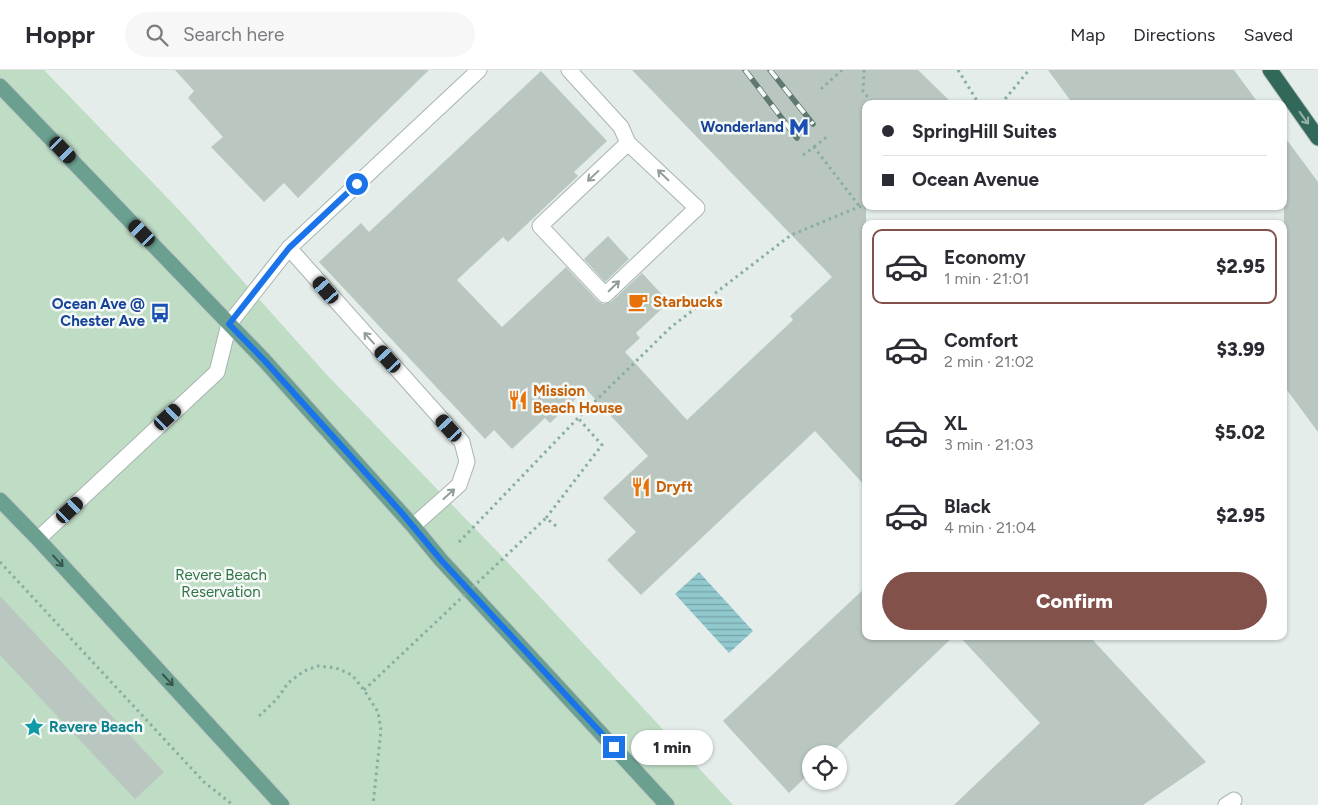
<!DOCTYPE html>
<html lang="en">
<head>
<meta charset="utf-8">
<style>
  :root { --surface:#fff; --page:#f7f7f7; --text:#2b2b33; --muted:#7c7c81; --line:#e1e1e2; --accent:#81514a }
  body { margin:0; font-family:Figtree,sans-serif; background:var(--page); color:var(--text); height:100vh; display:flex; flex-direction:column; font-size:19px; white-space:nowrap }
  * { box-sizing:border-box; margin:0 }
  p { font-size:16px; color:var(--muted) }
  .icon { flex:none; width:28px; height:28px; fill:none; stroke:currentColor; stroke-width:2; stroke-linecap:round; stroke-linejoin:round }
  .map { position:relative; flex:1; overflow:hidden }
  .drawer { position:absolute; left:862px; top:150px; width:425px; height:420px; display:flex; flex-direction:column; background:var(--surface); border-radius:10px; box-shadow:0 1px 4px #0004 }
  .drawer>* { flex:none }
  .guide { position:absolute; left:862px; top:30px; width:425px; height:110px; border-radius:10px; box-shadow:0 1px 4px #0004; display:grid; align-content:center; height:110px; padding:0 20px; background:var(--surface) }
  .controls { position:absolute; left:802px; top:675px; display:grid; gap:10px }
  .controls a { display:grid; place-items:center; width:45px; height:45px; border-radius:50%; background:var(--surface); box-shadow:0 1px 4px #0004; font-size:25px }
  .end { position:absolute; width:22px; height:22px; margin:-11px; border:6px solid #1a73e8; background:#fff; box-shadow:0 0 0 2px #fff }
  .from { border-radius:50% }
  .bubble { position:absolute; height:35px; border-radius:18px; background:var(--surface); box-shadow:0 1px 4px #0004; font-size:16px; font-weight:800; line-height:35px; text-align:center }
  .car { position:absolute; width:15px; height:30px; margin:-15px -8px; border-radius:6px; box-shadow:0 0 4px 1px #0007; background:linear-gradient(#222 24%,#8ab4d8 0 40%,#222 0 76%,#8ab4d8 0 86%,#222 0) }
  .guide b { display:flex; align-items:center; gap:18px; height:48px; font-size:19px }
  .guide b+b { border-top:1px solid var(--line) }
  .guide i { width:12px; height:12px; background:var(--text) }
  ul { padding:9px 0 0; list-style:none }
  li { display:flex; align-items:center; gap:15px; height:75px; margin:0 10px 8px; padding:0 10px; border:2px solid transparent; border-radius:10px }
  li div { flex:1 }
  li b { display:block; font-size:19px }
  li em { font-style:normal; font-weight:800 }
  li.active { border-color:var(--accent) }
  li>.icon { width:45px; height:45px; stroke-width:1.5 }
  .primary-button { display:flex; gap:10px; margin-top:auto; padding:10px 20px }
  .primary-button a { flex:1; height:58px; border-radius:30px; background:var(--accent); color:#fff; font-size:20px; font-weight:800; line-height:58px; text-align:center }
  header { display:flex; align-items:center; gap:30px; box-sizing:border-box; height:70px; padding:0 25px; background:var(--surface); border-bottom:1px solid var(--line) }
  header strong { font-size:24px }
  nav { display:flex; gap:28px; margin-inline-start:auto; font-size:18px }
  .search { width:350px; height:45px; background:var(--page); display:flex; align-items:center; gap:12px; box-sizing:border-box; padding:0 18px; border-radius:28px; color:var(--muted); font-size:19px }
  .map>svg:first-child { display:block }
</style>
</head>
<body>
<header>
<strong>Hoppr</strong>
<div class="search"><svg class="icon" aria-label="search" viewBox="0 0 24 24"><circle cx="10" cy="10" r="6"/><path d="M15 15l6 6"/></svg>Search here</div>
<nav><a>Map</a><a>Directions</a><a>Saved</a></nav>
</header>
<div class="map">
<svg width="1318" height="735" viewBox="0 0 1318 735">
  <defs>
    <pattern id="water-rules" width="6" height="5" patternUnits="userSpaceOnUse" patternTransform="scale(1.25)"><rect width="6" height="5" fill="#90c8ce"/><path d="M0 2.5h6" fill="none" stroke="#75a4a8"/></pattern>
  </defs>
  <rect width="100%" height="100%" fill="#e4ede9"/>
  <polygon fill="#bfdcc5" points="0,0 44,0 181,142 327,305 515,500 733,735 0,735"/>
  <polygon fill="url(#water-rules)" points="699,502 753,561 729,583 675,524"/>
  <g fill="#bac7c1">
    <polygon points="175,0 429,0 298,128 284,113 264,132 211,77 223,67 188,28 194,21"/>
    <polygon points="632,0 918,0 953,34 866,34 866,417 815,361 641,525 607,490 636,462 603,428 648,386 586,319 550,353 545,348 512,379 494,360 485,369 319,192 361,153 369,162 541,1 607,71 574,102 578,106 508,172 503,167 457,210 502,257 566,197 598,231 603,234 611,232 642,203 669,232 636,263 640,268 625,282 687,350 793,250 790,246 832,207"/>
    <polygon points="1048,0 1234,0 1259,34 1073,34"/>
    <polygon points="1284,66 1318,112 1318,362 1284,316"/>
    <polygon points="608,166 629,189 605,212 584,189"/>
    <polygon points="866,517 866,566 954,566 830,684 811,684 811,702 789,723 723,651"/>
    <polygon points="0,526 164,702 135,729 0,585"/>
    <polygon points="959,566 1089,566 1206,692 1143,735 954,735 1040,653"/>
  </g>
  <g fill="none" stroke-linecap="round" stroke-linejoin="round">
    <defs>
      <g id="minor">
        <polyline points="569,0 621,57 628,73 697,138 605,225 540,156 628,73"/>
        <polyline points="289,178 462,372 467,392 459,415 413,456"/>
        <polyline points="38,469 217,302 229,254 289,178 479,0"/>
        <polyline points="1226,735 1234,730"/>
      </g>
      <g id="major">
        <polyline points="0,16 264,290 413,456 441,490 667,735"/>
        <polyline points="0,430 38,469 282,735"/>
      </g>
      <polyline id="highway" points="1270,0 1318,68"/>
    </defs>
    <use href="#minor" stroke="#a7b5b0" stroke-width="17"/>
    <use href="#major" stroke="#c2c9c7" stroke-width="17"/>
    <use href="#highway" stroke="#c2c9c7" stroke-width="17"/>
    <g stroke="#87aea0" stroke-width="3" stroke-dasharray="2.5 4" stroke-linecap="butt">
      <polyline points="864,0 863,21 873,34"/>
      <polyline points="958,0 979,34"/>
      <polyline points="821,19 842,0"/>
      <polyline points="1001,34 1029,0"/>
      <polyline points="814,77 829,65"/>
      <polyline points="803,85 814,77 860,137"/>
      <polyline points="556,456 546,448 602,375 578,348"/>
      <polyline points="459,472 578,348 671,257 791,165 866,134"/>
      <polyline points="0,492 204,712 233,735"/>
      <polyline points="259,646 277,629 288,613 304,601 318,596 336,598 352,605 364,620 378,642 381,660 373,735"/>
    </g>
    <use href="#minor" stroke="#fff" stroke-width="15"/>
    <use href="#major" stroke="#6ba090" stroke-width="15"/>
    <use href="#highway" stroke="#32685a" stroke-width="15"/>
    <defs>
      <g id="rail">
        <polyline points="745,0 797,68"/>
        <polyline points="770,0 813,54"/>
      </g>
    </defs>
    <use href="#rail" stroke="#5f7971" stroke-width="5.5"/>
    <use href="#rail" stroke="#f5f9f7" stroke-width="4" stroke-dasharray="11" stroke-linecap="butt"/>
    <polyline stroke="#87aea0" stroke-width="3" stroke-dasharray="2.5 4" stroke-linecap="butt" points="364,620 546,448"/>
  </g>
  <defs><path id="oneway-shaft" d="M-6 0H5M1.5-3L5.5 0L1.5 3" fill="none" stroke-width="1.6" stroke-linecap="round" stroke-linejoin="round" transform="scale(1.25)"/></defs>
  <use stroke="#94b0a8" href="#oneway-shaft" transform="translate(1304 48) rotate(54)"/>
  <g stroke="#929e9a">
    <use href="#oneway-shaft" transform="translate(663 105) rotate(-136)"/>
    <use href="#oneway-shaft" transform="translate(593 106) rotate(137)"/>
    <use href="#oneway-shaft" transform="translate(614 216) rotate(-44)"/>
    <use href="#oneway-shaft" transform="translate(369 268) rotate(-132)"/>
    <use href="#oneway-shaft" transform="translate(449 424) rotate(-42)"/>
  </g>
  <g stroke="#36564c">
    <use href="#oneway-shaft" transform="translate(58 491) rotate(48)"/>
    <use href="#oneway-shaft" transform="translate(168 610) rotate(47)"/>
  </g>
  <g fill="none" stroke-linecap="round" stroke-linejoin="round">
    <polyline stroke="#1a73e8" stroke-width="6" points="357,114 289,178 229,254 264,290 401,442 441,490 614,677"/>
  </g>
  <defs>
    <symbol id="metro-bare" viewBox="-9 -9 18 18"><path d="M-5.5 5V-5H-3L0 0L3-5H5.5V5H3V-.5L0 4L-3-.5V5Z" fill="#1a4fb4" stroke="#f5f9f7" stroke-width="2.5" paint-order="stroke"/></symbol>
    <symbol id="cafe-bare" viewBox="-9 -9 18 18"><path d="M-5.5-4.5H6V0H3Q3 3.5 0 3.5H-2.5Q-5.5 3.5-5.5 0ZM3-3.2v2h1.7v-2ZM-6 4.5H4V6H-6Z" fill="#e8710a" stroke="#f5f9f7" stroke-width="2.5" paint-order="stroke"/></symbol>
    <symbol id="bus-bare" viewBox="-9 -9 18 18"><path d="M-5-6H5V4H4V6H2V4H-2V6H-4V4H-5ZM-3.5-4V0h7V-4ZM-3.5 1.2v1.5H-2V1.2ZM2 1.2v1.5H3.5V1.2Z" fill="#1a4fb4" stroke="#f5f9f7" stroke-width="2.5" paint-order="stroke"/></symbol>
    <symbol id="restaurant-bare" viewBox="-9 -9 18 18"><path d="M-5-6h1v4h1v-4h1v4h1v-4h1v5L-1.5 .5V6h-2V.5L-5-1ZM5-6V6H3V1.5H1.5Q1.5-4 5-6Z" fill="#e8710a" stroke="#f5f9f7" stroke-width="2.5" paint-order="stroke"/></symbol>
    <symbol id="sight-bare" viewBox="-9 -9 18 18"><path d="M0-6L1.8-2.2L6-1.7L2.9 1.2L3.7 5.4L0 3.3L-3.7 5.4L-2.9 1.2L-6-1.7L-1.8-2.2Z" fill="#0f9aa8" stroke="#f5f9f7" stroke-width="2.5" paint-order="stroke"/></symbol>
  </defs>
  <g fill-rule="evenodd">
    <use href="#metro-bare" x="785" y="43" width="28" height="28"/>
    <use href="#cafe-bare" x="624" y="218" width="28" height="28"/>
    <use href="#bus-bare" x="146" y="229" width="28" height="28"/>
    <use href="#restaurant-bare" x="504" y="316" width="28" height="28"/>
    <use href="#restaurant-bare" x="627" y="403" width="28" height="28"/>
    <use href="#sight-bare" x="20" y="643" width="28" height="28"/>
  </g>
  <g text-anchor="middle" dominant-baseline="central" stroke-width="5" stroke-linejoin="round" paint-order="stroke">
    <g font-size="15" font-weight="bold" fill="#164399" stroke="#f5f9f7" text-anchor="end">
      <text x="784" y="57">Wonderland</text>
      <text x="145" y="234">Ocean Ave @<tspan x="145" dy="17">Chester Ave</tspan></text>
    </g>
    <g font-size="15" font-weight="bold" fill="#c56008" stroke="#f5f9f7" text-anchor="start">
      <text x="653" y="232">Starbucks</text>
      <text x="533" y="321">Mission<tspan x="533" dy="17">Beach House</tspan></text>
      <text x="656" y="417">Dryft</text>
    </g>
    <g font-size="15" fill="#317247" stroke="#f5f9f7">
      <text x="221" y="505">Revere Beach<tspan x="221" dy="17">Reservation</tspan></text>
    </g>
    <g font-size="15" font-weight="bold" fill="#0d838f" stroke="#f5f9f7" text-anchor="start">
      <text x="49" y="657">Revere Beach</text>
    </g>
  </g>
</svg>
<div class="controls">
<a><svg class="icon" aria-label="locate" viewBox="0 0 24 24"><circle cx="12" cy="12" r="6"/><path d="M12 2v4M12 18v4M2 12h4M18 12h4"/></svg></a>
</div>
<i class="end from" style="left:357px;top:114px"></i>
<i class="end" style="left:614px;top:677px"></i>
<div class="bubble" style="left:631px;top:660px;width:82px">1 min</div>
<i class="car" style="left:63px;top:80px;rotate:136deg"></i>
<i class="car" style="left:142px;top:163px;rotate:316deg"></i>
<i class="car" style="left:326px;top:220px;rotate:319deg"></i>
<i class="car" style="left:388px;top:289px;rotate:318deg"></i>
<i class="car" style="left:168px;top:347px;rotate:47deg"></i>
<i class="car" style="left:449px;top:358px;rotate:318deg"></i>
<i class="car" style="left:70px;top:440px;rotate:47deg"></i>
<div class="guide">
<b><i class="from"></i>SpringHill Suites</b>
<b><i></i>Ocean Avenue</b>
</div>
<section class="drawer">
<ul>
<li class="active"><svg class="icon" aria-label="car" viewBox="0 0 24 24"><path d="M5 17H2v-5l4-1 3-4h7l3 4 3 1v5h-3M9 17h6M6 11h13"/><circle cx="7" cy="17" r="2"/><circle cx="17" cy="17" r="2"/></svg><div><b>Economy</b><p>1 min · 21:01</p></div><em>$2.95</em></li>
<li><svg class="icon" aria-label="car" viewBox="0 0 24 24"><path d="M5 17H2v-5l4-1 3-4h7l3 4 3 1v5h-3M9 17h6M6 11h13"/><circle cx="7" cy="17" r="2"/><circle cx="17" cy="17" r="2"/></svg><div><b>Comfort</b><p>2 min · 21:02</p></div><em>$3.99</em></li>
<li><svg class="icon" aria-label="car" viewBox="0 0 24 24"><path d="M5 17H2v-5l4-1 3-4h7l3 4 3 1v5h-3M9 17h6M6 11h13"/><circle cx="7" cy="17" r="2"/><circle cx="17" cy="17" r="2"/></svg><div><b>XL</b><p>3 min · 21:03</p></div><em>$5.02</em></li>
<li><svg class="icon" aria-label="car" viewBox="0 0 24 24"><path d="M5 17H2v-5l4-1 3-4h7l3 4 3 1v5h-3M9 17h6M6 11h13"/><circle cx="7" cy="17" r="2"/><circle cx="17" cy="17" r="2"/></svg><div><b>Black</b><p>4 min · 21:04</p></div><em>$2.95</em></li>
</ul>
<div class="primary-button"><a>Confirm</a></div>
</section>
</div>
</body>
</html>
